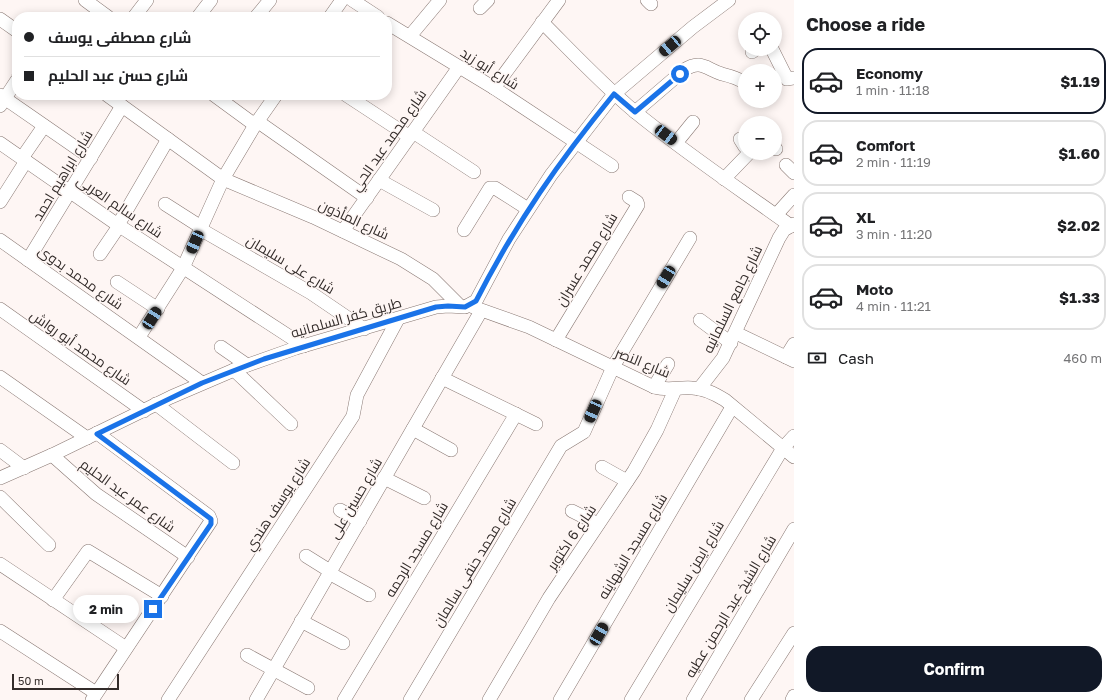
<!DOCTYPE html>
<html lang="en">
<head>
<meta charset="utf-8">
<style>
  :root { --surface:#fff; --page:#f2f2f2; --text:#202124; --muted:#757577; --line:#e0e0e0; --accent:#111827 }
  body { margin:0; font-family:"Golos Text",Cairo,sans-serif; background:var(--page); color:var(--text); height:100vh; display:flex; flex-direction:column; font-size:15px; white-space:nowrap }
  * { box-sizing:border-box; margin:0 }
  p { font-size:13px; color:var(--muted) }
  .icon { flex:none; width:22px; height:22px; fill:none; stroke:currentColor; stroke-width:2; stroke-linecap:round; stroke-linejoin:round }
  .map { position:relative; flex:1; overflow:hidden }
  .details { display:flex; flex-direction:column; background:var(--surface); width:320px }
  .details>* { flex:none }
  .guide { position:absolute; left:12px; top:12px; width:380px; height:88px; border-radius:16px; box-shadow:0 2px 10px #0003; display:grid; align-content:center; height:88px; padding:0 12px; background:var(--surface) }
  .controls { position:absolute; left:738px; top:12px; display:grid; gap:8px }
  .controls a { display:grid; place-items:center; width:44px; height:44px; border-radius:50%; background:var(--surface); box-shadow:0 2px 10px #0003; font-size:20px }
  .scale { position:absolute; left:12px; bottom:10px; width:107px; box-sizing:border-box; padding-left:4px; border:2px solid #332c2a; border-top:0; font-size:11px; line-height:14px; white-space:nowrap; color:#332c2a; -webkit-text-stroke:3px #fef6f4; paint-order:stroke }
  .end { position:absolute; width:18px; height:18px; margin:-9px; border:5px solid #1a73e8; background:#fff; box-shadow:0 0 0 2px #fff }
  .from { border-radius:50% }
  .bubble { position:absolute; height:28px; border-radius:14px; background:var(--surface); box-shadow:0 2px 10px #0003; font-size:13px; font-weight:700; line-height:28px; text-align:center }
  .car { position:absolute; width:12px; height:24px; margin:-12px -6px; border-radius:5px; box-shadow:0 0 3px 1px #0007; background:linear-gradient(#222 24%,#8ab4d8 0 40%,#222 0 76%,#8ab4d8 0 86%,#222 0) }
  .guide b { display:flex; align-items:center; gap:14px; height:38px; font-size:15px }
  .guide b+b { border-top:1px solid var(--line) }
  .guide i { width:10px; height:10px; background:var(--text) }
  ul { padding:0; list-style:none }
  li { display:flex; align-items:center; gap:12px; height:66px; margin:0 8px 6px; padding:0 4px; border:2px solid var(--line); border-radius:16px }
  li div { flex:1 }
  li b { display:block; font-size:15px }
  li em { font-style:normal; font-weight:700 }
  li.on { border-color:var(--accent) }
  li>.icon { width:36px; height:36px; stroke-width:1.5 }
  h2 { padding:0 12px; font-size:18px; line-height:48px }
  .pay { display:flex; align-items:center; gap:10px; height:44px; padding:0 12px; font-size:15px }
  .pay p { margin-inline-start:auto }
  .cta { display:flex; gap:8px; margin-top:auto; padding:8px 12px }
  .cta a { flex:1; height:46px; border-radius:16px; background:var(--accent); color:#fff; font-size:16px; font-weight:700; line-height:46px; text-align:center }
  main { display:flex; flex:1; min-height:0 }
  .map>svg:first-child { display:block }
</style>
</head>
<body>
<main>
<div class="map">
<svg width="794" height="700" viewBox="0 0 794 700">
  <rect width="100%" height="100%" fill="#fef6f4"/>
  <g fill="none" stroke-linecap="round" stroke-linejoin="round">
    <defs>
      <g id="street">
        <polyline points="85,0 108,17"/>
        <polyline points="352,0 378,17"/>
        <polyline points="647,0 651,4"/>
        <polyline points="480,8 488,0"/>
        <polyline points="134,17 147,0"/>
        <polyline points="198,17 211,0"/>
        <polyline points="256,17 270,0"/>
        <polyline points="330,17 342,0"/>
        <polyline points="0,19 17,31"/>
        <path d="M 542,22 C 572,52 601,83 634,111 C 684,152 738,188 791,226"/>
        <polyline points="387,23 494,88 612,166"/>
        <polyline points="410,36 440,0"/>
        <polyline points="772,49 787,79 794,78"/>
        <polyline points="752,52 756,49"/>
        <polyline points="494,88 559,0"/>
        <polyline points="0,95 91,158"/>
        <polyline points="107,95 223,179 313,217 401,259 433,279 460,306"/>
        <polyline points="214,95 255,125"/>
        <polyline points="346,95 410,137"/>
        <polyline points="0,106 17,80"/>
        <path d="M 635,112 L 684,70 C 701,59 706,69 722,74 C 730,76 738,78 745,83"/>
        <polyline points="257,121 367,198"/>
        <polyline points="413,132 474,172"/>
        <polyline points="740,139 745,147"/>
        <polyline points="0,143 118,225 304,346"/>
        <polyline points="676,143 693,122"/>
        <polyline points="775,148 776,149"/>
        <polyline points="22,158 44,126"/>
        <polyline points="786,165 794,173"/>
        <polyline points="724,179 749,153"/>
        <polyline points="379,180 433,210"/>
        <polyline points="0,202 26,161"/>
        <polyline points="165,204 201,227"/>
        <polyline points="776,215 794,195"/>
        <polyline points="118,225 168,139"/>
        <polyline points="200,229 311,293 364,329"/>
        <polyline points="464,230 490,188 495,188 528,209"/>
        <polyline points="343,231 459,67"/>
        <polyline points="0,240 202,383"/>
        <polyline points="100,254 119,226"/>
        <polyline points="28,260 122,106"/>
        <polyline points="117,282 158,309"/>
        <path d="M 473,307 L 529,327 L 654,387 C 668,391 679,387 692,388 C 704,388 715,394 725,400 L 794,457"/>
        <polyline points="0,309 144,411"/>
        <polyline points="700,320 731,343"/>
        <polyline points="736,333 794,361"/>
        <polyline points="139,337 183,268 223,179 255,125 276,95"/>
        <polyline points="556,340 638,205 637,202 629,197"/>
        <polyline points="221,347 247,365"/>
        <polyline points="786,357 794,344"/>
        <polyline points="234,370 291,424"/>
        <polyline points="0,377 87,438"/>
        <polyline points="442,378 536,424"/>
        <polyline points="654,387 668,364"/>
        <polyline points="699,389 723,358 779,238 784,230 794,224"/>
        <polyline points="156,404 233,463"/>
        <polyline points="413,429 451,450"/>
        <polyline points="0,450 24,468"/>
        <polyline points="52,455 96,494 188,557"/>
        <polyline points="602,467 627,481"/>
        <polyline points="0,478 52,455 171,397 234,370 296,348 436,307 448,306 465,307 476,301 509,239 551,175 614,94 693,27 729,0"/>
        <polyline points="384,478 424,498"/>
        <polyline points="0,497 49,545"/>
        <polyline points="340,510 360,521"/>
        <polyline points="572,511 598,524"/>
        <polyline points="306,556 330,571"/>
        <polyline points="0,564 126,648"/>
        <polyline points="329,573 369,595"/>
        <polyline points="53,600 88,551 162,596"/>
        <polyline points="301,621 343,643"/>
        <polyline points="0,631 96,693"/>
        <polyline points="247,655 308,688"/>
        <polyline points="92,700 211,521 209,516 97,433"/>
        <polyline points="168,700 353,416 357,395 398,319"/>
        <polyline points="256,700 481,311"/>
        <polyline points="344,700 516,414"/>
        <polyline points="410,700 561,446 584,432 613,367 690,238"/>
        <polyline points="489,700 549,598 634,471 657,430 675,390"/>
        <polyline points="560,700 732,407"/>
        <polyline points="631,700 783,448 794,436"/>
        <polyline points="693,700 794,529"/>
        <polyline points="751,700 794,633"/>
        <polyline points="792,700 794,696"/>
      </g>
    </defs>
    <use href="#street" stroke="#897873" stroke-width="14"/>
    <use href="#street" stroke="#fff" stroke-width="13"/>
  </g>
  <g fill="none" stroke-linecap="round" stroke-linejoin="round">
    <path stroke="#1a73e8" stroke-width="5" d="M 153,609 L 211,524 L 211,519 L 97,434 L 202,383 L 264,359 L 436,307 L 448,306 L 465,307 L 476,301 C 516,223 559,161 614,94 L 635,112 L 680,74"/>
  </g>
  <g text-anchor="middle" dominant-baseline="central" stroke-width="3" stroke-linejoin="round" paint-order="stroke">
    <g font-size="14" fill="#332c2a" stroke="#fef6f4">
      <text transform="translate(490 68) rotate(32)">شارع أبو زيد</text>
      <text transform="translate(388 140) rotate(-55)">شارع محمد عبد الحي</text>
      <text transform="translate(62 175) rotate(-59)">شارع ابراهيم احمد</text>
      <text transform="translate(120 206) rotate(34)">شارع سالم العربى</text>
      <text transform="translate(354 219) rotate(25)">شارع المأذون</text>
      <text transform="translate(586 259) rotate(-59)">شارع محمد عسران</text>
      <text transform="translate(291 264) rotate(31)">شارع على سليمان</text>
      <text transform="translate(81 277) rotate(35)">شارع محمد بدوى</text>
      <text transform="translate(732 299) rotate(-64)">شارع جامع السلمانيه</text>
      <text transform="translate(346 317) rotate(-16)">طريق كفر السلمانيه</text>
      <text transform="translate(81 347) rotate(35)">شارع محمد أبو رواش</text>
      <text transform="translate(643 362) rotate(22)">شارع النصر</text>
      <text transform="translate(128 495) rotate(36)">شارع عمر عبد الحليم</text>
      <text transform="translate(355 498) rotate(-60)">شارع حسين على</text>
      <text transform="translate(277 504) rotate(-57)">شارع يوسف هندي</text>
      <text transform="translate(571 537) rotate(-56)">شارع 6 اكتوبر</text>
      <text transform="translate(632 546) rotate(-59)">شارع مسجد الشهاينه</text>
      <text transform="translate(416 549) rotate(-59)">شارع مسجد الرحمه</text>
      <text transform="translate(474 562) rotate(-59)">شارع محمد حنفى سالمان</text>
      <text transform="translate(693 566) rotate(-59)">شارع ايمن سليمان</text>
      <text transform="translate(730 606) rotate(-59)">شارع الشيخ عبد الرحمن عطيه</text>
    </g>
  </g>
</svg>
<div class="controls">
<a><svg class="icon" aria-label="locate" viewBox="0 0 24 24"><circle cx="12" cy="12" r="6"/><path d="M12 2v4M12 18v4M2 12h4M18 12h4"/></svg></a>
<a>+</a>
<a>−</a>
</div>
<div class="scale">50 m</div>
<i class="end from" style="left:680px;top:74px"></i>
<i class="end" style="left:153px;top:609px"></i>
<div class="bubble" style="left:73px;top:595px;width:66px">2 min</div>
<i class="car" style="left:670px;top:46px;rotate:230deg"></i>
<i class="car" style="left:666px;top:135px;rotate:127deg"></i>
<i class="car" style="left:195px;top:242px;rotate:204deg"></i>
<i class="car" style="left:666px;top:277px;rotate:211deg"></i>
<i class="car" style="left:152px;top:318px;rotate:33deg"></i>
<i class="car" style="left:593px;top:411px;rotate:204deg"></i>
<i class="car" style="left:599px;top:634px;rotate:30deg"></i>
<div class="guide">
<b><i class="from"></i>شارع مصطفى يوسف</b>
<b><i></i>شارع حسن عبد الحليم</b>
</div>
</div>
<section class="details">
<h2>Choose a ride</h2>
<ul>
<li class="on"><svg class="icon" aria-label="car" viewBox="0 0 24 24"><path d="M5 17H2v-5l4-1 3-4h7l3 4 3 1v5h-3M9 17h6M6 11h13"/><circle cx="7" cy="17" r="2"/><circle cx="17" cy="17" r="2"/></svg><div><b>Economy</b><p>1 min · 11:18</p></div><em>$1.19</em></li>
<li><svg class="icon" aria-label="car" viewBox="0 0 24 24"><path d="M5 17H2v-5l4-1 3-4h7l3 4 3 1v5h-3M9 17h6M6 11h13"/><circle cx="7" cy="17" r="2"/><circle cx="17" cy="17" r="2"/></svg><div><b>Comfort</b><p>2 min · 11:19</p></div><em>$1.60</em></li>
<li><svg class="icon" aria-label="car" viewBox="0 0 24 24"><path d="M5 17H2v-5l4-1 3-4h7l3 4 3 1v5h-3M9 17h6M6 11h13"/><circle cx="7" cy="17" r="2"/><circle cx="17" cy="17" r="2"/></svg><div><b>XL</b><p>3 min · 11:20</p></div><em>$2.02</em></li>
<li><svg class="icon" aria-label="car" viewBox="0 0 24 24"><path d="M5 17H2v-5l4-1 3-4h7l3 4 3 1v5h-3M9 17h6M6 11h13"/><circle cx="7" cy="17" r="2"/><circle cx="17" cy="17" r="2"/></svg><div><b>Moto</b><p>4 min · 11:21</p></div><em>$1.33</em></li>
</ul>
<div class="pay"><svg class="icon" aria-label="cash" viewBox="0 0 24 24"><path d="M3 7h18v10H3z"/><circle cx="12" cy="12" r="2"/></svg>Cash<p>460 m</p></div>
<div class="cta"><a>Confirm</a></div>
</section>
</main>
</body>
</html>
